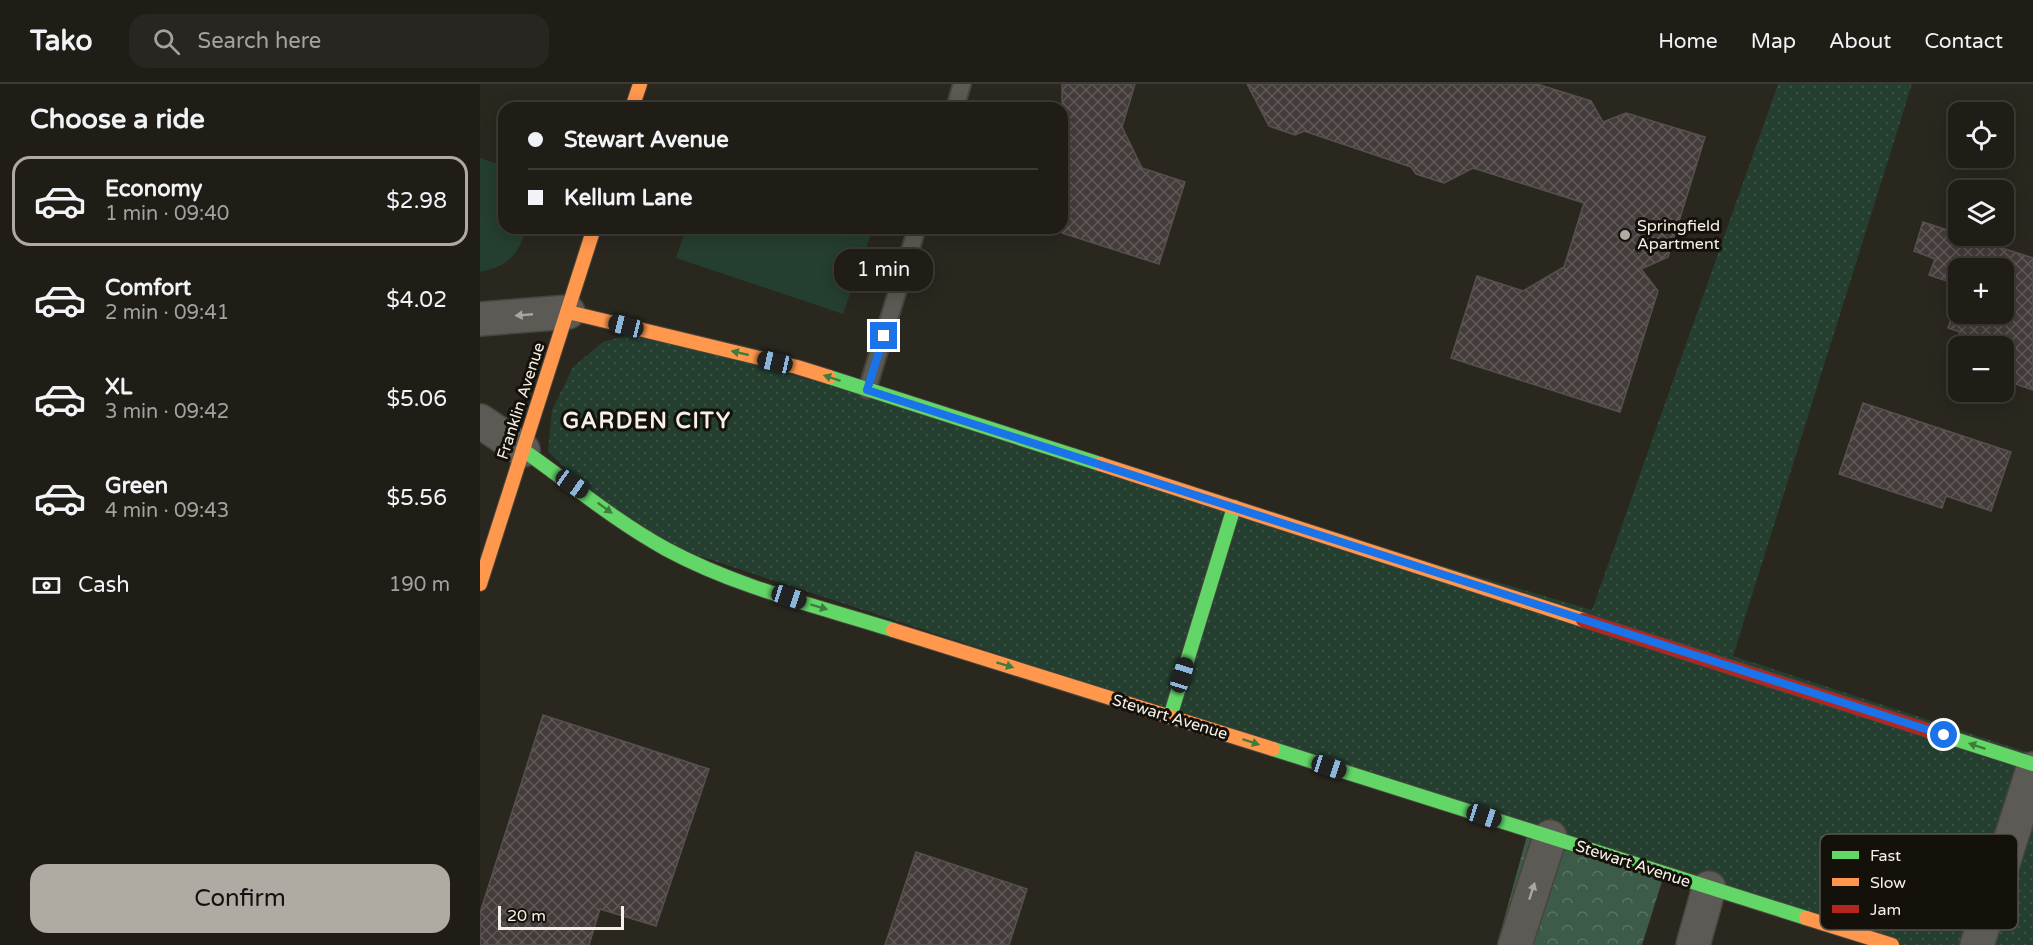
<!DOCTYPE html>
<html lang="en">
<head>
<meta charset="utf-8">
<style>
  :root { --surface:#201d17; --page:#282620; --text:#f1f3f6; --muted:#a2a2a1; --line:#3d3b36; --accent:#afaaa2 }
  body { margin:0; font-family:"Varela Round",sans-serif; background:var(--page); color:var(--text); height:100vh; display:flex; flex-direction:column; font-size:22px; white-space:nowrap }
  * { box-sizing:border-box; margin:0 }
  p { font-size:20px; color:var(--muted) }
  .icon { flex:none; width:33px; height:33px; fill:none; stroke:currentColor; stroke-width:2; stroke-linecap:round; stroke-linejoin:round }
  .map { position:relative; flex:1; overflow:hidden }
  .side { display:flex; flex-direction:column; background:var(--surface); width:480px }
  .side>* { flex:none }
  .top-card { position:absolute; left:18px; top:18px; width:570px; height:132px; border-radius:18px; box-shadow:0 3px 15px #0003,0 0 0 2px var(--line); display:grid; align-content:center; height:132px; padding:0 30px; background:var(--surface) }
  .fabs { position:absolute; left:1468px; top:18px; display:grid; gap:12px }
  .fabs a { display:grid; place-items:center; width:66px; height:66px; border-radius:12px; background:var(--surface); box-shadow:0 3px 15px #0003,0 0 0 2px var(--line); font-size:30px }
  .scale { position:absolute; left:18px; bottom:15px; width:126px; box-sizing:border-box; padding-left:6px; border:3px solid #f6f1e8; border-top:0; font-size:16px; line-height:21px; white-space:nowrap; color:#f6f1e8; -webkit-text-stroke:4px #14110b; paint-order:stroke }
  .end { position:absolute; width:27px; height:27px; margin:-14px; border:8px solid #1a73e8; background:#fff; box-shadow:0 0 0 3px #fff }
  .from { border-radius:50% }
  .bubble { position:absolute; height:42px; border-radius:18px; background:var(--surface); box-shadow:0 3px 15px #0003,0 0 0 2px var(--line); font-size:20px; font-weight:600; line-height:42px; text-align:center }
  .car { position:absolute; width:18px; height:36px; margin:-18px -9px; border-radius:8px; box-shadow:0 0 4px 2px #0007; background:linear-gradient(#222 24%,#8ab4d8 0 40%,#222 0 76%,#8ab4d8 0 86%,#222 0) }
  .top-card b { display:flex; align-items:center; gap:21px; height:57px; font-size:22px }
  .top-card b+b { border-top:2px solid var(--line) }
  .top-card i { width:15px; height:15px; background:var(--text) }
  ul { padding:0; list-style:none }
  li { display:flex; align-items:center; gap:18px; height:90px; margin:0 12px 9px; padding:0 18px; border:3px solid transparent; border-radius:18px }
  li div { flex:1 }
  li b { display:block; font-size:22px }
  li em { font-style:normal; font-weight:600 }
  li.active { border-color:var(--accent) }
  li>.icon { width:54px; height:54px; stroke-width:1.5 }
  h2 { padding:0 30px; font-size:27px; line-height:72px }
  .pay { display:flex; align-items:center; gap:15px; height:66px; padding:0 30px; font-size:22px }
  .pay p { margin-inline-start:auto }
  .action { display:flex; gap:12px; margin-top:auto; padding:12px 30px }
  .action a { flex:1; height:69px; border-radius:18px; background:var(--accent); color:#111; font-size:24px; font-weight:600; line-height:69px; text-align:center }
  header { display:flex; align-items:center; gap:36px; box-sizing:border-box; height:84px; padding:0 30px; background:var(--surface); border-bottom:2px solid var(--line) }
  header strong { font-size:28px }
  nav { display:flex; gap:33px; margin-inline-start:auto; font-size:21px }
  .search { width:420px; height:54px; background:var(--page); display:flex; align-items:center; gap:15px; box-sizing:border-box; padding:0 21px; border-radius:18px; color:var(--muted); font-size:22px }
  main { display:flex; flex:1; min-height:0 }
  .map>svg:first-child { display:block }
</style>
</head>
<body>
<header>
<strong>Tako</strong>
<div class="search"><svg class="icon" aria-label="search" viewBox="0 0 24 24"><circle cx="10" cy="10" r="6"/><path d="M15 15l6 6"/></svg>Search here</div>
<nav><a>Home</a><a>Map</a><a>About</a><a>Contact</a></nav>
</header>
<main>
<section class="side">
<h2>Choose a ride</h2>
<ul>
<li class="active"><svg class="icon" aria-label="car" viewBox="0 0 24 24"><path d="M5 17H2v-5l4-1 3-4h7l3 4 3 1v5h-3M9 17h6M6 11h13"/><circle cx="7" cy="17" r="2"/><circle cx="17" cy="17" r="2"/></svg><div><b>Economy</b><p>1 min · 09:40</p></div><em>$2.98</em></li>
<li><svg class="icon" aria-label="car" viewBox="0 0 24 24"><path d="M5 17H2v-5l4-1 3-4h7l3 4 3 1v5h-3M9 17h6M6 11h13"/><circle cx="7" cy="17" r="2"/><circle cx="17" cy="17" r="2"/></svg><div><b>Comfort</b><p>2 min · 09:41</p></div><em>$4.02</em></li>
<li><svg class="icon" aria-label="car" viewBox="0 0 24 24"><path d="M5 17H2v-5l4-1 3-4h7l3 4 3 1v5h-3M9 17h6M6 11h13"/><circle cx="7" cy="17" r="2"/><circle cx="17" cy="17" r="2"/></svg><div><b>XL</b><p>3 min · 09:42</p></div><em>$5.06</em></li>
<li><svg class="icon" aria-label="car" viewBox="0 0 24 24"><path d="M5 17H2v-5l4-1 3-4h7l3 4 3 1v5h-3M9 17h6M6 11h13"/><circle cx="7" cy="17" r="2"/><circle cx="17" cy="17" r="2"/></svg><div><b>Green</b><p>4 min · 09:43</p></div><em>$5.56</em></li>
</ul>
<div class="pay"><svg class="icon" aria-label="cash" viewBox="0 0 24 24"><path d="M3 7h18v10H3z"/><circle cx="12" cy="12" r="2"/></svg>Cash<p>190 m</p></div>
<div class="action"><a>Confirm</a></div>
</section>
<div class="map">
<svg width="1553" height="861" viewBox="0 0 1553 861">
  <defs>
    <pattern id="grass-dots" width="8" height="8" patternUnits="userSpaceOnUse" patternTransform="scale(1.5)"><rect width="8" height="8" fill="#243e2f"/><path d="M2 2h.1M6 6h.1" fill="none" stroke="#3a5143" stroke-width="1.8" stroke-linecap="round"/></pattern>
    <pattern id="forest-crowns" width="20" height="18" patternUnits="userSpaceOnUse" patternTransform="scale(1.5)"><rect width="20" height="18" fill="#3d5b49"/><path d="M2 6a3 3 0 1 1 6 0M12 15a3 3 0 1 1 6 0" fill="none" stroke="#5a7363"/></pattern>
    <pattern id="building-cross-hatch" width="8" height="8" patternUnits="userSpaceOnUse" patternTransform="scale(1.5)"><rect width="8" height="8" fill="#443c3b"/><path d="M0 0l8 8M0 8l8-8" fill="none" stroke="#605957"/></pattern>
  </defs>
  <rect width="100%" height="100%" fill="#2a271f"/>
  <polygon fill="url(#grass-dots)" points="1298,0 1432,0 1253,572 1553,670 1553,861 1403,861 149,449 68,367 72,326 93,283 123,258 163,247 1112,526"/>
  <polygon fill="url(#forest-crowns)" points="1048,748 1184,791 1162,861 1017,861"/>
  <g fill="#243e2f">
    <path d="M 0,74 L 24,82 L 24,144 L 47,144 C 37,172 29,182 0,188 Z"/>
    <polygon points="206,144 393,144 363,230 196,174"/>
  </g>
  <g fill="url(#building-cross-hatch)" stroke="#56514f" stroke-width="1.5">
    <polygon points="582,0 655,0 642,43 662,84 705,98 679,180 582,149"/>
    <polygon points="767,0 1057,0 1111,17 1123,38 1146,29 1225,53 1188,173 1161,185 1178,207 1140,328 971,274 997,192 1043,207 1084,183 1104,119 993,84 964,99 936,90 931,83 824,47 815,51 789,42"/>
    <polygon points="1443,138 1553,174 1553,306 1524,296 1524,262 1479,262 1479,281 1470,278 1480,248 1468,244 1479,211 1479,230 1524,230 1524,184 1479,184 1479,201 1449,191 1455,175 1434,167"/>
    <polygon points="1383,319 1531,368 1511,427 1466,412 1462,424 1359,390"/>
    <polygon points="63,631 229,685 176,842 120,825 109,861 0,861 0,829"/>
    <polygon points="436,768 547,805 529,861 405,861"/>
  </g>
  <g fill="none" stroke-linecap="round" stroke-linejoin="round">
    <defs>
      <g id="lane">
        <polyline points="475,24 482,0"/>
        <polyline points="387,306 437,144"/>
      </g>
      <g id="street">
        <polyline points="0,235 88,228"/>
        <polyline points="0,337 43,366"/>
        <polyline points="1035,861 1070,753"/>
        <polyline points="1213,861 1229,804"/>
        <polyline points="1497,861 1553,685"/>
      </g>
      <g id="fast">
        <polyline points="349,293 620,380"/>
        <path d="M 43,366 C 90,399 135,437 186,465 C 256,503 337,522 413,546"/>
        <polyline points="690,633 754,423"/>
        <polyline points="1453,648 1553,680"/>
        <polyline points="793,665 1326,834"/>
      </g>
      <g id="slow">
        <polyline points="152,24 160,0"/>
        <polyline points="88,228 317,283 349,293"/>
        <polyline points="620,380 1103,536"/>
        <polyline points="0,500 114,144"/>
        <polyline points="413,546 793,665"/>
        <polyline points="1326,834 1412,861"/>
      </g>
      <polyline id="jam" points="1103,536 1453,648"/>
    </defs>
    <use href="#lane" stroke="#48453e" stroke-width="20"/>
    <use href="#street" stroke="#48453e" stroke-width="36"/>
    <use href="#fast" stroke="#48453e" stroke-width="16"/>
    <use href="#slow" stroke="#48453e" stroke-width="16"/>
    <use href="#jam" stroke="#48453e" stroke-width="16"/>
    <use href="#lane" stroke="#5c5a54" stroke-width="16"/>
    <use href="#street" stroke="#5c5a54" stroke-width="33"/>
    <use href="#fast" stroke="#63d668" stroke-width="14"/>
    <use href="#slow" stroke="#ff974d" stroke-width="14"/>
    <use href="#jam" stroke="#b3261e" stroke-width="14"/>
  </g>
  <defs><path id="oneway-solid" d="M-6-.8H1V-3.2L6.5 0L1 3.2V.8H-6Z" transform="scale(1.5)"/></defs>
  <g fill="#a9a69e">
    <use href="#oneway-solid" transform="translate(44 231) rotate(175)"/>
    <use href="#oneway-solid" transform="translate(1052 807) rotate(-72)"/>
  </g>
  <g fill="#3f7d3e">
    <use href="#oneway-solid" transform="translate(260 269) rotate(-167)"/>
    <use href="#oneway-solid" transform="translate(352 294) rotate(-162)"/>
    <use href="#oneway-solid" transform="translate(125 424) rotate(36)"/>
    <use href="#oneway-solid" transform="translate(339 523) rotate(17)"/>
    <use href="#oneway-solid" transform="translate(525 581) rotate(17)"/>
    <use href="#oneway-solid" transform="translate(771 658) rotate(18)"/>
    <use href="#oneway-solid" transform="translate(1497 662) rotate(-162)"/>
  </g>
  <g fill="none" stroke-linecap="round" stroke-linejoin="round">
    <polyline stroke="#1a73e8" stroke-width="8" points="404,252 387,306 1464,651"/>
  </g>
  <circle fill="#afaaa2" stroke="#14110b" stroke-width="2" cx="1145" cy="151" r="6"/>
  <g text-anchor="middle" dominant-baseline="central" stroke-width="6" stroke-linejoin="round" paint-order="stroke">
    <g font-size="16" fill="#f6f1e8" stroke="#14110b" text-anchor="start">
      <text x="1157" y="142">Springfield<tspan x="1157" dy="18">Apartment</tspan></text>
    </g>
    <g font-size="16" fill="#f6f1e8" stroke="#14110b">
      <text transform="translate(41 317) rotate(-72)">Franklin Avenue</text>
      <text transform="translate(690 633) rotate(17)">Stewart Avenue</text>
      <text transform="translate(1153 780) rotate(18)">Stewart Avenue</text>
    </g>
    <g font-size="22" font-weight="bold" letter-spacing="1.5" fill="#f6f1e8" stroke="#14110b">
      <text x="167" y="337">GARDEN CITY</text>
    </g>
  </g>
  <rect x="1340" y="750" width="198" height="96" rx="9" fill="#14110b" stroke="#58544d" stroke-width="1.5"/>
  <rect x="1352" y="767" width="27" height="8" fill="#63d668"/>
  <rect x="1352" y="794" width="27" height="8" fill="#ff974d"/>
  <rect x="1352" y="821" width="27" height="8" fill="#b3261e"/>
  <g font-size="16" fill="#f6f1e8">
    <text x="1390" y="777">Fast</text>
    <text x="1390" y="804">Slow</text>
    <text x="1390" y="831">Jam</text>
  </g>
</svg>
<div class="fabs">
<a><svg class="icon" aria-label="locate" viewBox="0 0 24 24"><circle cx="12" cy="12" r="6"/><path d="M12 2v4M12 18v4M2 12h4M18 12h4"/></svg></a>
<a><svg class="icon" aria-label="layers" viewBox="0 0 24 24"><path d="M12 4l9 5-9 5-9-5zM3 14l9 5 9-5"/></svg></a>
<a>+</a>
<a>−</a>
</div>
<div class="scale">20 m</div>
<i class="end from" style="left:1464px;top:651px"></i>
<i class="end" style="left:404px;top:252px"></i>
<div class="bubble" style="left:354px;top:165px;width:99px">1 min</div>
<i class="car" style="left:146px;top:242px;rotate:284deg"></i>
<i class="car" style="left:295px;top:278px;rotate:283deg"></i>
<i class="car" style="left:92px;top:400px;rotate:125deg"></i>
<i class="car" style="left:309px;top:513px;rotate:108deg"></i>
<i class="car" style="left:702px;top:591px;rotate:17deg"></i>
<i class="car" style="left:849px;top:683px;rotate:108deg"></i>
<i class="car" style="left:1004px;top:732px;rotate:108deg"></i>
<div class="top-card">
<b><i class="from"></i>Stewart Avenue</b>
<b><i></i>Kellum Lane</b>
</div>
</div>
</main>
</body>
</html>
